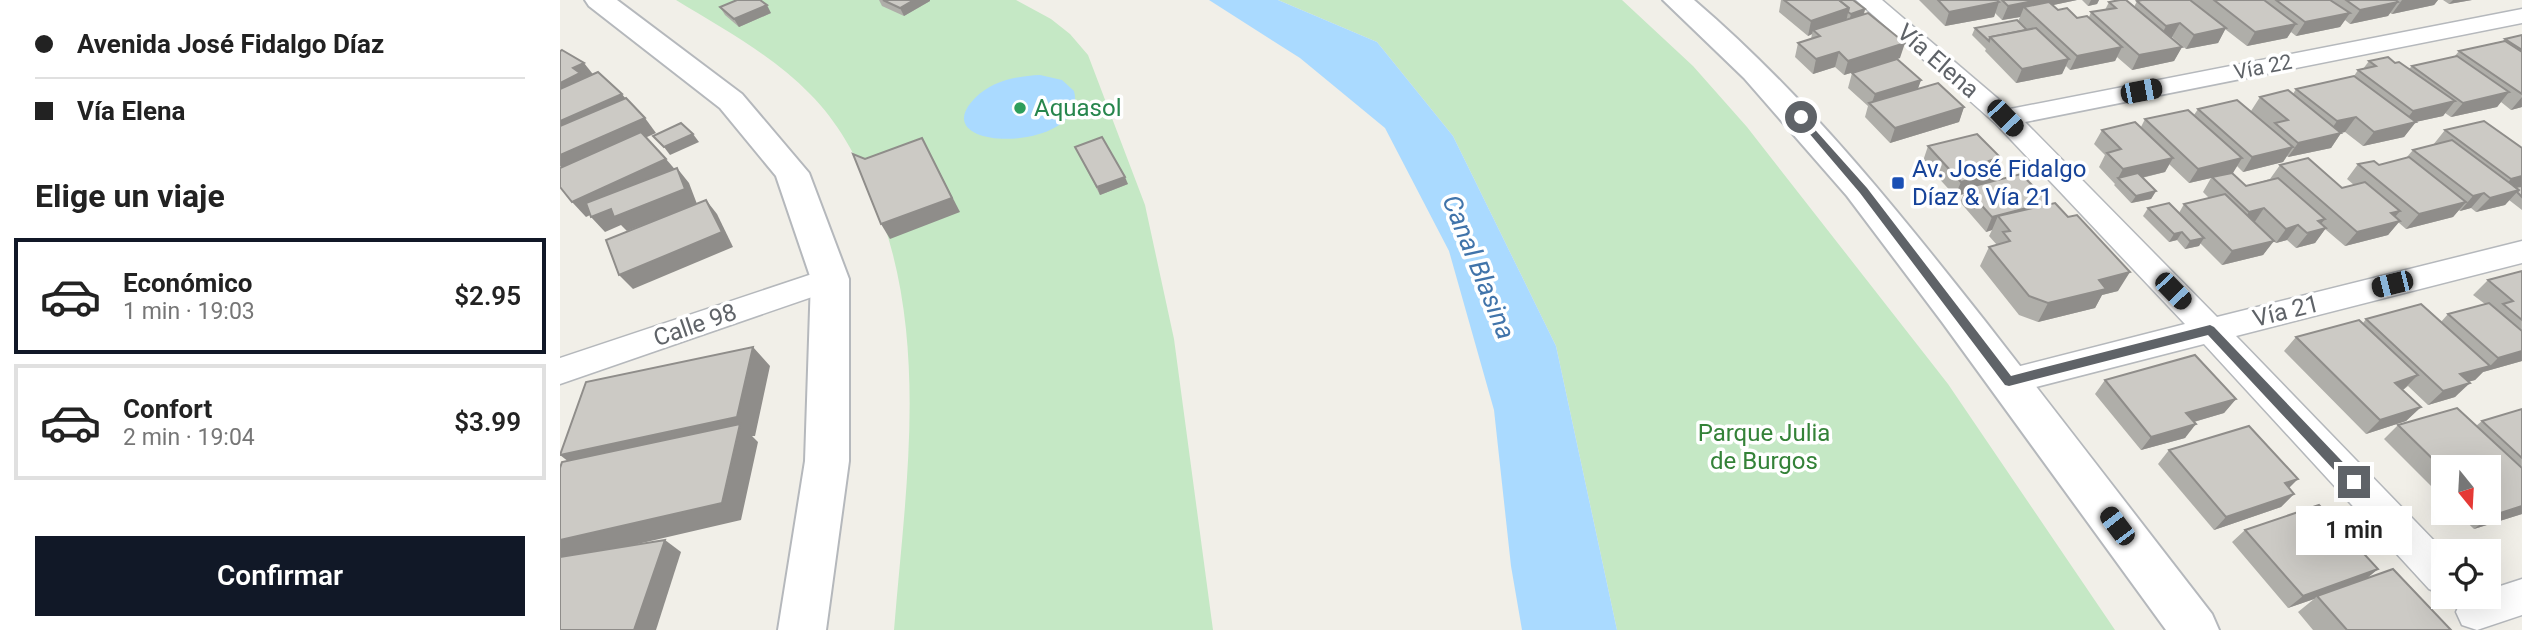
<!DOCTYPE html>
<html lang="es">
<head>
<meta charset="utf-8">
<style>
  :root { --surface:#fff; --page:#f6f6f6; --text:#222; --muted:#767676; --line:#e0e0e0; --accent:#111827 }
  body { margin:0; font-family:Roboto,sans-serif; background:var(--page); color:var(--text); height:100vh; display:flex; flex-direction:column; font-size:26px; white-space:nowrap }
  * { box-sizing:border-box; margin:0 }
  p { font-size:23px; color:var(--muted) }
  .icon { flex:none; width:38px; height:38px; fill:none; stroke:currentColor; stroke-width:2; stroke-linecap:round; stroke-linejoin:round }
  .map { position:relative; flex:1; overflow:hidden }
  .panel { display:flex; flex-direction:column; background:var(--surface); width:560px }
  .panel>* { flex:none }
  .banner { display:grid; align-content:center; height:154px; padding:0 35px; background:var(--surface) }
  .needle { width:46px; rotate:162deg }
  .fabs { position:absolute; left:1871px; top:455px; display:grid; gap:14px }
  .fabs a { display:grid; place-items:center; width:70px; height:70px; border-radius:0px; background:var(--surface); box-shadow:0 7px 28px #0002; font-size:35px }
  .end { position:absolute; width:32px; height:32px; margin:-16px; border:9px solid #5f6368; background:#fff; box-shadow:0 0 0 4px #fff }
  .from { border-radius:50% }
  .bubble { position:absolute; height:49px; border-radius:0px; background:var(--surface); box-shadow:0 7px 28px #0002; font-size:23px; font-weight:600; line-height:49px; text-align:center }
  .car { position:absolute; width:21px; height:42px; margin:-21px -10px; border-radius:9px; box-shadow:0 0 5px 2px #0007; background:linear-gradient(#222 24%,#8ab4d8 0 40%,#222 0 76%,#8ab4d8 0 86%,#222 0) }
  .banner b { display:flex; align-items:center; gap:24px; height:66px; font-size:26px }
  .banner b+b { border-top:2px solid var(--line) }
  .banner i { width:18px; height:18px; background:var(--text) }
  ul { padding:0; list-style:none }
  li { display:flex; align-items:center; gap:21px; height:116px; margin:0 14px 10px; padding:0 21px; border:4px solid var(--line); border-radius:0px }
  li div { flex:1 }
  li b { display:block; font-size:26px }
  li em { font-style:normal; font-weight:600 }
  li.selected { border-color:var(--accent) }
  li>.icon { width:63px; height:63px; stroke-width:1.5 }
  h2 { padding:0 35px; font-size:32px; line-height:84px }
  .cta { display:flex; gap:14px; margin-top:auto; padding:14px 35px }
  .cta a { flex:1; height:80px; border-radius:0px; background:var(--accent); color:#fff; font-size:28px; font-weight:600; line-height:80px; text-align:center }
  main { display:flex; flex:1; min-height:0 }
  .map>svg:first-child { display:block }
</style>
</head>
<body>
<main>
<section class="panel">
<div class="banner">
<b><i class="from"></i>Avenida José Fidalgo Díaz</b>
<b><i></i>Vía Elena</b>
</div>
<h2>Elige un viaje</h2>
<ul>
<li class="selected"><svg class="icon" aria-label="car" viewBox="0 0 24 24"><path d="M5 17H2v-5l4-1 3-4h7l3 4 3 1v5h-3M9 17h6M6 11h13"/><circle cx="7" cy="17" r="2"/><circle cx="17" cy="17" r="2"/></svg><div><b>Económico</b><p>1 min · 19:03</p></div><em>$2.95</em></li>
<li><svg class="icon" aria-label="car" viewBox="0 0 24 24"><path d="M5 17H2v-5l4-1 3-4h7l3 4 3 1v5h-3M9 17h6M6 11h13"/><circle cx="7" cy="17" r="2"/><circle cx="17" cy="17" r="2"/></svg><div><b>Confort</b><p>2 min · 19:04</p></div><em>$3.99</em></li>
</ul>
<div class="cta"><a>Confirmar</a></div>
</section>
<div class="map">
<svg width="1962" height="630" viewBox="0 0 1962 630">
  <rect width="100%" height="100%" fill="#f1efe8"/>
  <g fill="#c5e8c5">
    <path d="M 116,0 L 456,0 L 491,19 L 510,34 L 528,55 L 585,205 L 614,339 L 653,630 L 334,630 C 346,483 371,332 312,192 C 296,156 278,122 250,94 C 212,55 162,28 116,0 Z"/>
    <polygon points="718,0 1062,0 1133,66 1187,127 1388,384 1555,630 1057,630 996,346 893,136 817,42"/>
  </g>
  <g fill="#aadaff">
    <polygon points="649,0 718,0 817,42 893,136 996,346 1057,630 962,630 951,566 934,410 889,251 825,128 740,58"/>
    <path d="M 480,75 L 502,80 L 514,91 C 530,153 360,154 415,98 C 432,81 456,76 480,75 Z"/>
  </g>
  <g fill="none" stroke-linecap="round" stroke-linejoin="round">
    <defs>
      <g id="minor">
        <polygon points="1296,0 1322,0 1450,109 1962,9 1962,23 1465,122 1657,317 1962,241 1962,263 1676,336 1884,551 1883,595 1869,589 1644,344 1449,394 1437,390 1432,381 1437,372 1625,324 1436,124"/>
        <polygon points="270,268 281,271 285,279 281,287 0,384 0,358"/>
        <polygon points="1962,579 1962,615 1917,630 1902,625 1896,612 1902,599 1928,597 1928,590"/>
      </g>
      <g id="tertiary">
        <polygon points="25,0 57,0 182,94 249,173 289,279 289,461 266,630 218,630 245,461 251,279 216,176 160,108 29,6"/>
        <path d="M 1103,0 L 1134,0 C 1245,95 1335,207 1425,321 C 1501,418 1576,516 1652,614 L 1659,630 L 1606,630 L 1382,322 L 1287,196 L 1184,78 Z"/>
      </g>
    </defs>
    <use href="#minor" stroke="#b5b8bc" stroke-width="3"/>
    <use href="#tertiary" stroke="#b5b8bc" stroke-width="4"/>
    <use href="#minor" fill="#fff" fill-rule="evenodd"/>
    <use href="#tertiary" fill="#fff" fill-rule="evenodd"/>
  </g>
  <g fill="#afaea9">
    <polygon points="319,0 370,0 370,1 344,16 322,6"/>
    <polygon points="1221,0 1293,0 1305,9 1304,14 1340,58 1284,75 1275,67 1253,74 1235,57 1238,43 1251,39 1252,34 1248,36 1219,12"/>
    <polygon points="1359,0 1517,0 1493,5 1498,10 1517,18 1529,17 1531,12 1545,10 1549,2 1574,7 1577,1 1582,0 1878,0 1874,5 1832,14 1830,13 1828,16 1790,24 1785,20 1780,27 1736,36 1731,32 1727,38 1687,46 1665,29 1658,43 1626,49 1612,37 1611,38 1622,47 1614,61 1572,70 1557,57 1555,61 1510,70 1506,66 1502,74 1456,83 1425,51 1426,49 1412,35 1415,28 1458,21 1460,17 1442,20 1435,13 1434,17 1385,26"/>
    <polygon points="1522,0 1539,0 1537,4 1528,6"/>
    <polygon points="1883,0 1912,0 1889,4"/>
    <polygon points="160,7 211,13 179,27 165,15"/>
    <polygon points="1962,35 1962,107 1951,110 1941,102 1937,107 1891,117 1885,113 1883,116 1855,122 1844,137 1803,146 1785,132 1781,133 1771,148 1728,157 1727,156 1723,162 1683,172 1677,166 1672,173 1686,186 1710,179 1720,165 1782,188 1794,185 1787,179 1798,164 1819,165 1846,158 1853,150 1873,145 1885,130 1962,148 1962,210 1949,200 1945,205 1916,212 1911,208 1900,211 1899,210 1893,217 1846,229 1838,222 1828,235 1785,246 1765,229 1755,243 1736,248 1727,240 1716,243 1713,241 1703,255 1662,265 1640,243 1639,246 1625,249 1617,240 1609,242 1583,216 1588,208 1619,213 1624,204 1649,198 1643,192 1651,178 1629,183 1609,164 1605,172 1582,178 1596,191 1591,199 1571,203 1554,185 1555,184 1539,167 1545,155 1534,144 1542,130 1581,127 1585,119 1634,115 1638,109 1691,111 1700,97 1733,94 1736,89 1794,76 1798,70 1803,69 1809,61 1835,63 1849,69 1852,66 1894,57 1899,51 1943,41 1945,39"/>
    <polygon points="1292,73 1361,80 1358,88 1404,107 1399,122 1330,143 1305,117 1308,106 1288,88"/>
    <polygon points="1368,146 1435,168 1438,171 1435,180 1489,202 1487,205 1558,291 1542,295 1535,308 1478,322 1459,315 1420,266 1429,247 1437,245 1429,236 1432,230 1426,232 1400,202 1404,194 1395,196 1363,161"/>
    <polygon points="515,147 568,184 540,195"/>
    <polygon points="1962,271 1962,361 1923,372 1915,380 1908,382 1895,397 1868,405 1848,386 1843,390 1861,407 1846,421 1806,434 1724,351 1736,337 1803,323 1806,319 1881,322 1888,314 1925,304 1913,295 1928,280"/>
    <polygon points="1545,380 1676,399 1664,413 1634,422 1625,438 1581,450 1535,394"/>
    <polygon points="1962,409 1962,514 1914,529 1897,513 1928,513 1883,467 1883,498 1824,439 1838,425 1916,426 1922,421"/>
    <polygon points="1609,450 1729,488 1734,494 1721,507 1654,530 1598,464"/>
    <polygon points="1685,530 1818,569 1806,579 1891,630 1753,630 1738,612 1754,599 1728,608 1672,542"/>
  </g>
  <g fill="#8f8d8a">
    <polygon points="354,0 370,0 370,1 344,16 340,8"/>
    <polygon points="1478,0 1517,0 1484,7 1464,7 1460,17 1442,20 1448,6"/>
    <polygon points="1531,0 1539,0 1537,4 1528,6"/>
    <polygon points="1842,0 1878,0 1874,5 1832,14"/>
    <polygon points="1893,0 1912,0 1889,4"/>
    <polygon points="1439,2 1434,17 1385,26 1389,12"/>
    <polygon points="1838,2 1828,16 1790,24 1800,10"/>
    <polygon points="207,5 211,13 179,27 174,19"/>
    <polygon points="1289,8 1286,22 1253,30 1252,34 1248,36 1251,21"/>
    <polygon points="1305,9 1303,17 1289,22 1291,14"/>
    <polygon points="1790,13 1780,27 1736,36 1745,22"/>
    <polygon points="1620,23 1612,37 1599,40 1606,26"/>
    <polygon points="1736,24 1727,38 1687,46 1695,32"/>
    <polygon points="1666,28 1658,43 1626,49 1634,35"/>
    <polygon points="1345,43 1340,58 1284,75 1288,61"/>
    <polygon points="1562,47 1555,61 1510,70 1517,56"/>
    <polygon points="1622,47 1614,61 1572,70 1579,55"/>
    <polygon points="1279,52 1275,67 1253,74 1256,59"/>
    <polygon points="1509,59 1502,74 1456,83 1462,69"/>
    <polygon points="24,63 36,78 0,103 0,83 13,68"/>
    <polygon points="1361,80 1356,94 1311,105 1315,94"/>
    <polygon points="1949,92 1937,107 1891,117 1903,103"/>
    <polygon points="62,94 73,108 0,142 0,121"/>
    <polygon points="1962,97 1962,107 1951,110"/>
    <polygon points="1895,101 1883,116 1842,125 1853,111"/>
    <polygon points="1404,107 1399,122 1330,143 1335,128"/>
    <polygon points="1796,117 1785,132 1767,136 1777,121"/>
    <polygon points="85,118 96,133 6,173 0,166 0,155"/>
    <polygon points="1856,122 1844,137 1803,146 1814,132"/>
    <polygon points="1781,133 1771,148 1728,157 1738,143"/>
    <polygon points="133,134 139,142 110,155 104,147"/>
    <polygon points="362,138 400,212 330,239 321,224"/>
    <polygon points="1733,147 1723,162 1683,172 1692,157"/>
    <polygon points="1440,157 1434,172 1429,161"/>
    <polygon points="1613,158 1605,172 1563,182 1558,178 1563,169"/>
    <polygon points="1682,158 1673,173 1629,183 1638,169"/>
    <polygon points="106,159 118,173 26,217 12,202"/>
    <polygon points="117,168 129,183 137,204 67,231 61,225 45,232 31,217"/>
    <polygon points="1438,171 1432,186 1406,188 1404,194 1395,196 1401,182"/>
    <polygon points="1962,176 1962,187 1938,194 1951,179"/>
    <polygon points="565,177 568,184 540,195 537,187"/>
    <polygon points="1959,190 1945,205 1916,212 1930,198"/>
    <polygon points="1596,191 1591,199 1571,203 1576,196"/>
    <polygon points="1924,193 1911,208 1900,211 1913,196"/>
    <polygon points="146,200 157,214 173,247 73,289 59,275"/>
    <polygon points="1489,202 1482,217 1438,216 1432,230 1426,232 1432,217"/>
    <polygon points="1906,202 1893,217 1846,229 1859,214"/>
    <polygon points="1704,208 1694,223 1679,226 1689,212"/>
    <polygon points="1840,211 1830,223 1840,221 1828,235 1785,246 1797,232 1831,213"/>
    <polygon points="1765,219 1755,231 1766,228 1755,243 1736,248 1758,221"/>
    <polygon points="1738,225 1727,240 1716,243 1726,229"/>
    <polygon points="1622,232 1617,240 1609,242 1614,234"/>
    <polygon points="1644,238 1639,246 1625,249 1630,241"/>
    <polygon points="1714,241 1703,255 1662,265 1672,251"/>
    <polygon points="1570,272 1558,291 1542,295 1535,308 1478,322 1488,303 1539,280"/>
    <polygon points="193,347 210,366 195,436 192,436 198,442 181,520 0,562 0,540 23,473 0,455"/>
    <polygon points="1962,351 1962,361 1923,372 1915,380 1885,388 1900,374 1930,366 1938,358"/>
    <polygon points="1858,375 1844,389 1821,397 1835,383"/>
    <polygon points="1910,383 1895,397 1868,405 1883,391"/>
    <polygon points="1676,399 1664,413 1616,427 1626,413"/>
    <polygon points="1861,407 1846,421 1806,434 1820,420"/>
    <polygon points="1636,424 1625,438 1581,450 1591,437"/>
    <polygon points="1738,479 1725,492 1725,483"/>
    <polygon points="1734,494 1721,507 1654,530 1666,517"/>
    <polygon points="1962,506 1962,514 1914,529 1931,516"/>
    <polygon points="105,540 121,552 96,630 74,630"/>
    <polygon points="1818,569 1802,582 1757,596 1754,599 1728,608 1743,596"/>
  </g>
  <g fill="#cccac5" stroke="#8f8d8a" stroke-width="2">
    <polygon points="177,0 200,0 207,5 174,19 160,7"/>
    <polygon points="323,0 354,0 340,8"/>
    <polygon points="1224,0 1279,0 1289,8 1251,21"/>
    <polygon points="1279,0 1293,0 1305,9 1291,14 1288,12 1289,8"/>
    <polygon points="1378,0 1437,0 1439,2 1389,12"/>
    <polygon points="1442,0 1478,0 1448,6"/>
    <polygon points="1560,0 1566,0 1622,47 1579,55 1531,12 1556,8 1549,2"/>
    <polygon points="1582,0 1630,0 1666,28 1634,35 1620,23 1606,26 1577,1"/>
    <polygon points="1654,0 1704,0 1736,24 1695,32"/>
    <polygon points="1716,0 1770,0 1790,13 1745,22"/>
    <polygon points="1786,0 1836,0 1838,2 1800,10"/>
    <polygon points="1489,2 1498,10 1507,8 1517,18 1527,16 1562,47 1517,56 1464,7"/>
    <polygon points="1308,13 1345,43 1288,61 1279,52 1256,59 1238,43 1260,36 1253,30"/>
    <polygon points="1457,20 1467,30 1430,37 1429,41 1415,28"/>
    <polygon points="1476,28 1509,59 1462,69 1430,37"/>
    <polygon points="1962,35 1962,50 1945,39"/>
    <polygon points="1945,41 1962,52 1962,94 1899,51"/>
    <polygon points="2,50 24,63 13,68 20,73 0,83 0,51"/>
    <polygon points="1897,56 1949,92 1903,103 1852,66"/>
    <polygon points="1828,57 1835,63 1839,62 1895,101 1853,111 1798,70 1816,66 1809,61"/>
    <polygon points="1337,59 1361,80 1315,94 1292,73"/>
    <polygon points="38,72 62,94 0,121 0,89"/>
    <polygon points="1794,76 1856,122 1814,132 1796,117 1777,121 1736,89"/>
    <polygon points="1378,83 1404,107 1335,128 1309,103"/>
    <polygon points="1728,90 1781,133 1738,143 1715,123 1728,120 1700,97"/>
    <polygon points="66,98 85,118 0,155 0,126"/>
    <polygon points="1677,100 1733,147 1692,157 1638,109"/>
    <polygon points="1628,110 1682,158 1638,169 1585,119"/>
    <polygon points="1924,121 1962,148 1962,176 1951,179 1885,130"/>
    <polygon points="1575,122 1613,158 1563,169 1547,153 1561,149 1542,130"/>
    <polygon points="121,123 133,134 104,147 93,136"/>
    <polygon points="81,132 106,159 12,202 0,187 0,168"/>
    <polygon points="1417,134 1440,157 1429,161 1438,171 1401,182 1368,146"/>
    <polygon points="542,137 565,177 537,187 515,147"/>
    <polygon points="362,138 392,198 321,224 293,154 305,159"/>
    <polygon points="1892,140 1959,190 1930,198 1924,193 1913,196 1853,150"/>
    <polygon points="1849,157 1906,202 1859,214 1798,164 1814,161 1819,165"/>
    <polygon points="1748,158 1782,188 1805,182 1840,211 1831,213 1840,221 1797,232 1720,165"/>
    <polygon points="117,168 125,189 54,217 51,209 31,217 26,203"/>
    <polygon points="1578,173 1596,191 1576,196 1558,178"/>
    <polygon points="1672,173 1686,186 1718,178 1765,219 1758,221 1766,228 1747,233 1738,225 1726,229 1704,208 1689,212 1652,177"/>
    <polygon points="1461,174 1489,202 1432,217 1406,188"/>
    <polygon points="1962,186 1962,197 1957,192 1959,190 1955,187"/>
    <polygon points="1665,194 1714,241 1672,251 1624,204"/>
    <polygon points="146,200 162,232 59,275 46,240"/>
    <polygon points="1495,203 1508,217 1517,215 1570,272 1539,280 1546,289 1488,303 1469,296 1429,247 1450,241 1443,232 1450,231 1438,216"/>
    <polygon points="1609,203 1644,238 1630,241 1622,232 1614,234 1588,208"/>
    <polygon points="1962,271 1962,320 1943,304 1953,301 1928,280"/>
    <polygon points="1929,303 1962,331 1962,351 1938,358 1888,314"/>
    <polygon points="1861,304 1930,366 1900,374 1910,383 1883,391 1806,319"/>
    <polygon points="1799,320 1858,375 1835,383 1861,407 1820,420 1736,337"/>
    <polygon points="193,347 177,417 0,455 26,382"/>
    <polygon points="1635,355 1676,399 1626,413 1636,424 1591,437 1545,380"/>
    <polygon points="1897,408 1962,468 1962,506 1931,516 1927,513 1928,513 1928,467 1883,467 1883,469 1838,425"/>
    <polygon points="1962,409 1962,458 1922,421"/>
    <polygon points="180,424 162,503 0,540 0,468 2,462"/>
    <polygon points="1689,426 1738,479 1725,483 1734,494 1666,517 1609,450"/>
    <polygon points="1759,505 1818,569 1743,596 1685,530"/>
    <polygon points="105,540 74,630 0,630 0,557"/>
    <polygon points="1833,569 1891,630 1787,630 1757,596"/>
  </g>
  <polygon fill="#5f6368" points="1241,114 1307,188 1451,376 1650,325 1654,327 1798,478 1798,486 1789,486 1648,335 1449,386 1445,385 1300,193 1237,119 1236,117"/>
  <circle fill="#2e9e5b" stroke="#fff" stroke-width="2.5" cx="460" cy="108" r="7"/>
  <rect fill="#1a4fb4" stroke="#fff" stroke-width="2.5" x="1331" y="176" width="14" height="14" rx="3.5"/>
  <g text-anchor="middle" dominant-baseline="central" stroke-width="7" stroke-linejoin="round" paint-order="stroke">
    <g font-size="21" fill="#5f6368" stroke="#fff">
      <text transform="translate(1703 67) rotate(-11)">Vía 22</text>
    </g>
    <g font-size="24" fill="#5f6368" stroke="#fff">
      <text transform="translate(1378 61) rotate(41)">Vía Elena</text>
      <text transform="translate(1726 311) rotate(-14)">Vía 21</text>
      <text transform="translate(135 325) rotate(-19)">Calle 98</text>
    </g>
    <g font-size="24" fill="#27864d" stroke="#fff" text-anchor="start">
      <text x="474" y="108">Aquasol</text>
    </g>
    <g font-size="24" fill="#164399" stroke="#fff" text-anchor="start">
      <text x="1352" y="169">Av. José Fidalgo<tspan x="1352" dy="28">Díaz &amp; Vía 21</tspan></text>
    </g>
    <g font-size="24" fill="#348238" stroke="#fff">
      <text x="1204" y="433">Parque Julia<tspan x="1204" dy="28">de Burgos</tspan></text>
    </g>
    <g font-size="26" font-style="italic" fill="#4174aa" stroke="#fff">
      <text transform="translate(919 267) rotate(68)">Canal Blasina</text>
    </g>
  </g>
</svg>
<div class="fabs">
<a><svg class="needle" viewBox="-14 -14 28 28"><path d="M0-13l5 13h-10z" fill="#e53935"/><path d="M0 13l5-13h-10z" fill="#767676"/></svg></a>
<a><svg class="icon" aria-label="locate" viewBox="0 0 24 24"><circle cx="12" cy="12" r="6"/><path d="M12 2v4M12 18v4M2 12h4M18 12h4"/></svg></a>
</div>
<i class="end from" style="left:1241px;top:117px"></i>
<i class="end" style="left:1794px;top:482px"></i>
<div class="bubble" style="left:1736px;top:506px;width:116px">1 min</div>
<i class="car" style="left:1581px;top:91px;rotate:79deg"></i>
<i class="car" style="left:1445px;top:118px;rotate:136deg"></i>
<i class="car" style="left:1832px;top:284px;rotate:256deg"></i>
<i class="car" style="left:1613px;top:291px;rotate:136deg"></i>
<i class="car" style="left:1557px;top:526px;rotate:323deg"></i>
</div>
</main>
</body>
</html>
